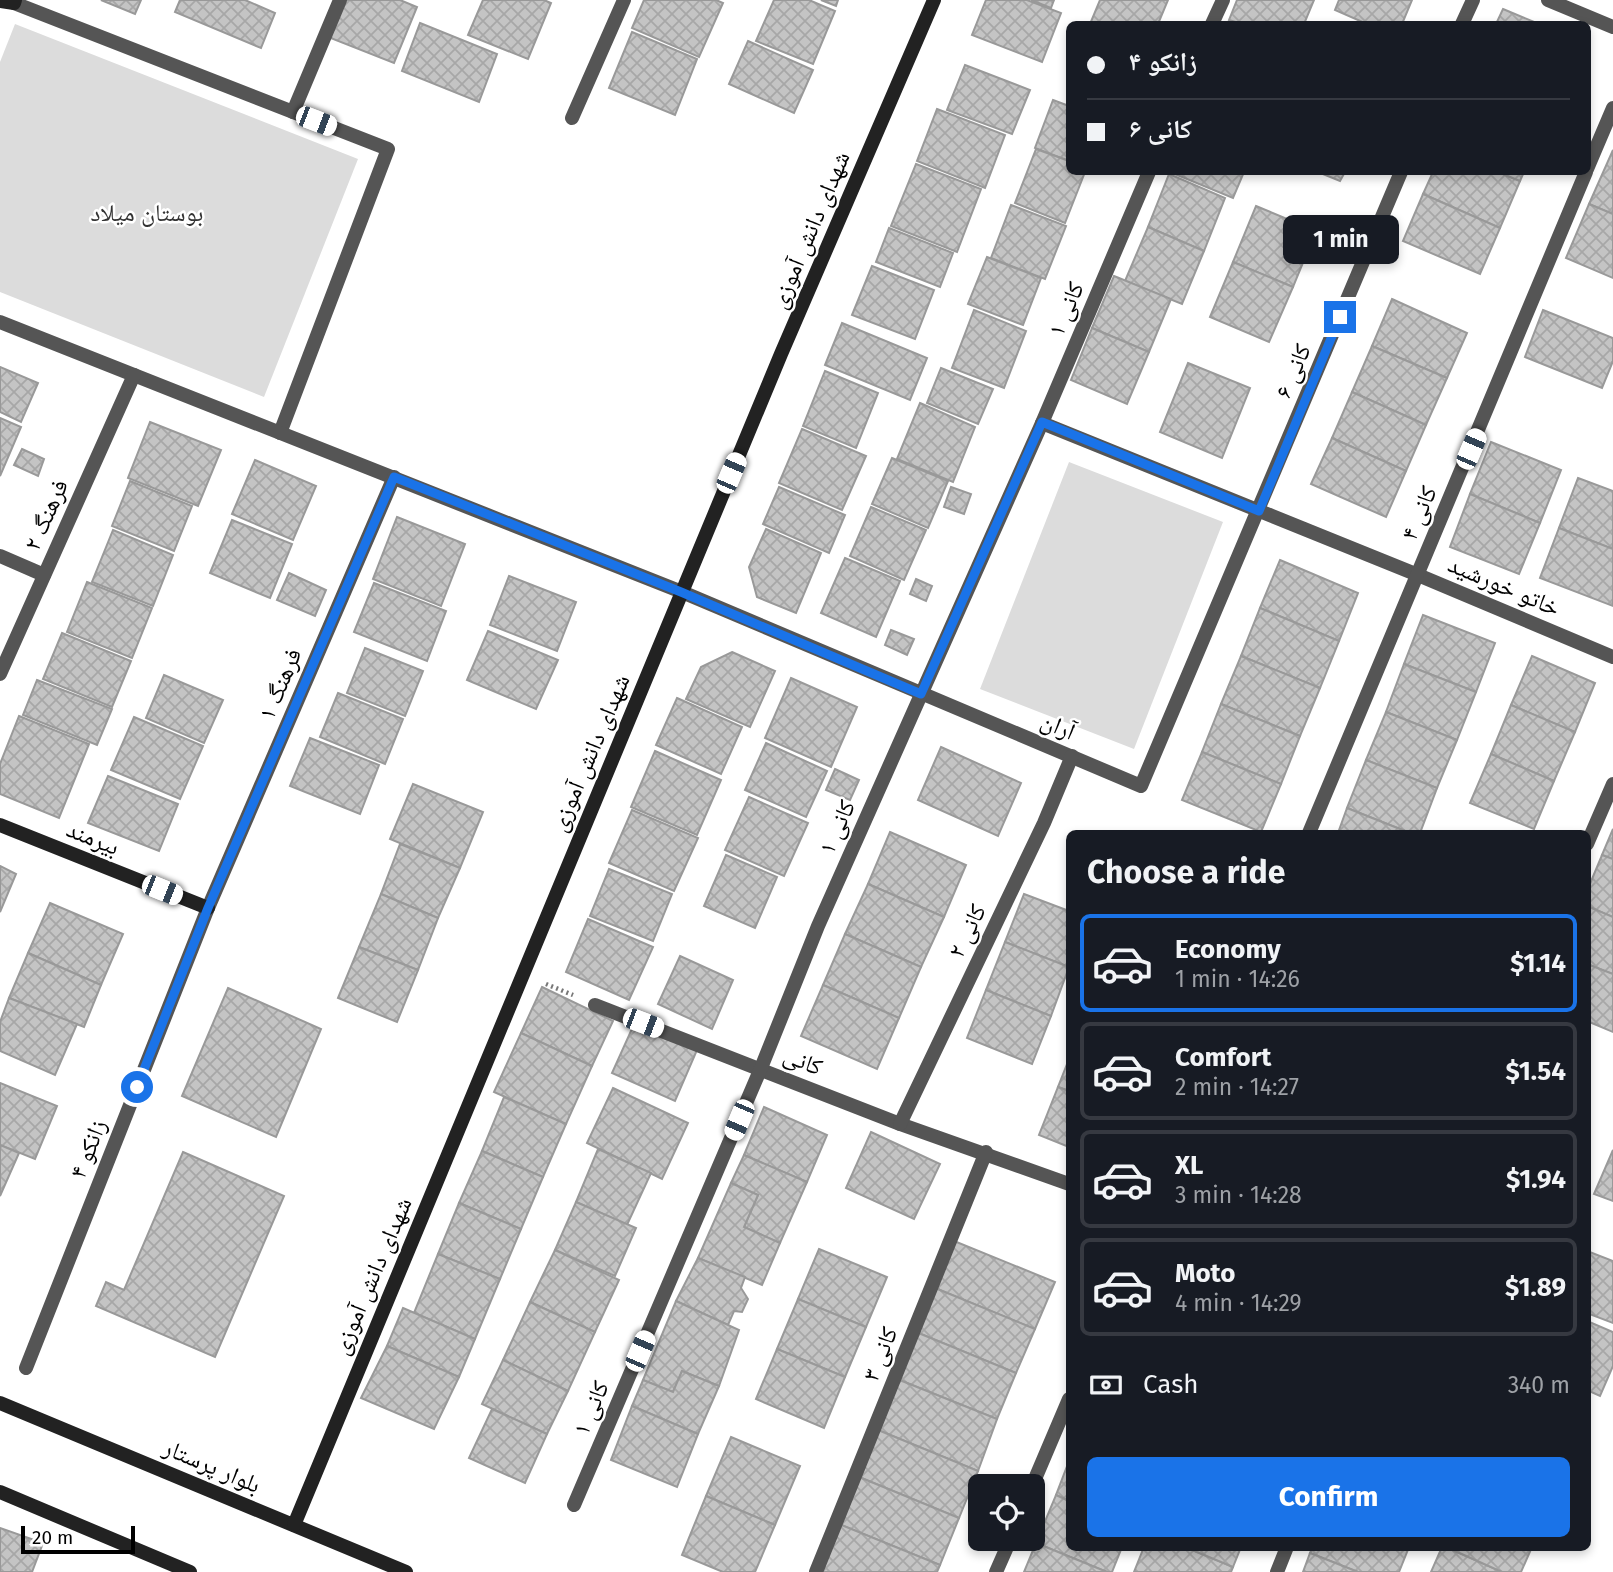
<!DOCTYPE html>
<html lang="en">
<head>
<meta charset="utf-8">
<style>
  :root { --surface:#171b24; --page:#20242c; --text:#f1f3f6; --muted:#9ea1a6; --line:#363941; --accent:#1a73e8 }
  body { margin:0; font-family:"Fira Sans","Noto Naskh Arabic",sans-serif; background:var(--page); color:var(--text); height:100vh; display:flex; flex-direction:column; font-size:26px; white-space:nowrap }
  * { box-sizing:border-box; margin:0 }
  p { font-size:23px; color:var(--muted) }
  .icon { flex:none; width:38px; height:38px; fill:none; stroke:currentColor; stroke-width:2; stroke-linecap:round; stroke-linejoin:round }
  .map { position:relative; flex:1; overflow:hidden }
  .side { position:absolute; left:1066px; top:830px; width:525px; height:721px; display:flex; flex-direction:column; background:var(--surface); border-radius:10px; box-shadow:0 4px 10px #0003 }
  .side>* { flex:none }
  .top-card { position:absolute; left:1066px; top:21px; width:525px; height:154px; border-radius:10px; box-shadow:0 4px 10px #0003; display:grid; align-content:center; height:154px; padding:0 21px; background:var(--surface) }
  .controls { position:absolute; left:968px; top:1474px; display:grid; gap:14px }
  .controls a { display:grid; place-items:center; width:77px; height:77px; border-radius:10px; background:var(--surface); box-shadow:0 4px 10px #0003; font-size:35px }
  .scale { position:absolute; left:21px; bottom:18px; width:114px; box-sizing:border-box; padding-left:7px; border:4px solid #000; border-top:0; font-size:19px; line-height:24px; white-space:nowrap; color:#000; -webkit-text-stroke:5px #fff; paint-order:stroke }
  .end { position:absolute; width:32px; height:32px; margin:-16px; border:9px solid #1a73e8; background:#fff; box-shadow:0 0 0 4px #fff }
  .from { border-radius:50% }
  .bubble { position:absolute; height:49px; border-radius:10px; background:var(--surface); box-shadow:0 4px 10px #0003; font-size:23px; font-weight:700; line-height:49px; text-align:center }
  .car { position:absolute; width:21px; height:42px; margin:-21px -10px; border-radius:9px; box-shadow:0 0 5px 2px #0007; background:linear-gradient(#fff 24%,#345 0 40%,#fff 0 76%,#345 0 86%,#fff 0) }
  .top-card b { display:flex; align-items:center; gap:24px; height:66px; font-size:26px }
  .top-card b+b { border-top:2px solid var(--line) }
  .top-card i { width:18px; height:18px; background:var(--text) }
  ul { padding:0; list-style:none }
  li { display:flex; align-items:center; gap:21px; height:98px; margin:0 14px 10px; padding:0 7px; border:4px solid var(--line); border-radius:10px }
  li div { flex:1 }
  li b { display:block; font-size:26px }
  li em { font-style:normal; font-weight:700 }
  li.on { border-color:var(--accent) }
  li>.icon { width:63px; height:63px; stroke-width:1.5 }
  h2 { padding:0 21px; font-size:32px; line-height:84px }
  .pay { display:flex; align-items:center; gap:18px; height:77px; padding:0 21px; font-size:26px }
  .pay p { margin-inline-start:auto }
  .cta { display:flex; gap:14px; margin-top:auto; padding:14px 21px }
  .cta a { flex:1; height:80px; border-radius:10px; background:var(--accent); color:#fff; font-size:28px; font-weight:700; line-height:80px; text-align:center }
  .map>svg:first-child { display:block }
</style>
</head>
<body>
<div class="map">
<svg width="1613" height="1572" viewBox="0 0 1613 1572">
  <defs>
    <pattern id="building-cross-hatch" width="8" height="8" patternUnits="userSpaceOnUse" patternTransform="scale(1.75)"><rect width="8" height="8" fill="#c4c4c4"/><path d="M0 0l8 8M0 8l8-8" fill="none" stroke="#a7a7a7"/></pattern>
  </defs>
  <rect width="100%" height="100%" fill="#fff"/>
  <g fill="#dcdcdc">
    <polygon points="15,24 358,159 264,397 0,292 0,62"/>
    <polygon points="1069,462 1223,522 1134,749 980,689"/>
  </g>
  <g fill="url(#building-cross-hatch)" stroke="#999" stroke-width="2">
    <polygon points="101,0 141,0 135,14"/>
    <polygon points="180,0 245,0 275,13 261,48 175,12"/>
    <polygon points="343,0 400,0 417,7 394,63 328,37"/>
    <polygon points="483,0 544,0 551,3 528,59 468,35"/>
    <polygon points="644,0 716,0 723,3 699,57 632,28"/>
    <polygon points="774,0 809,0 835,11 813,64 756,41"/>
    <polygon points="821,0 838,0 836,6"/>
    <polygon points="986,0 1027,0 1061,13 1042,62 972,35"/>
    <polygon points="1031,0 1054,0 1051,8"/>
    <polygon points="1100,0 1168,0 1158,24 1090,24"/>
    <polygon points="1237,0 1314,0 1304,24 1242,24 1229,20"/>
    <polygon points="1339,0 1412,0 1402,24 1367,24 1335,10"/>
    <polygon points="1503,9 1539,24 1496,24"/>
    <polygon points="420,23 497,54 479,102 402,71"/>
    <polygon points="632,32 697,59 675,115 609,88"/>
    <polygon points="748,41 813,70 794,113 729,84"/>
    <polygon points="965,65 1030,90 1012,134 947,110"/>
    <polygon points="1053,100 1069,106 1069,161 1035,148"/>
    <polygon points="937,109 1005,135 985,188 917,161"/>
    <polygon points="1036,149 1069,161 1069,172 1085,172 1065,223 1015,203"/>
    <polygon points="1613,150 1613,214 1589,204"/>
    <polygon points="916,164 981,189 957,252 891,226"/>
    <polygon points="1170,172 1244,172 1233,198"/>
    <polygon points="1318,172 1345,172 1340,181"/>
    <polygon points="1433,172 1498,172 1520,181 1500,228 1423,194"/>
    <polygon points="1498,172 1524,172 1520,181"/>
    <polygon points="1169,174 1225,198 1204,251 1148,227"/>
    <polygon points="1423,194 1500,228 1480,274 1403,241"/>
    <polygon points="1589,204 1613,214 1613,278 1566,258"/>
    <polygon points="1011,205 1066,226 1045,279 991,258"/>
    <polygon points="1256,206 1316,231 1293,287 1233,262"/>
    <polygon points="1148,227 1204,251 1182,304 1125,281"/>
    <polygon points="889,228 953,253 940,287 876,262"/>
    <polygon points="987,257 1041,278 1023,325 968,304"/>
    <polygon points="1233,262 1293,287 1269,342 1210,317"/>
    <polygon points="872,266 934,290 915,339 852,315"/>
    <polygon points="1114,276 1171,299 1149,352 1092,328"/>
    <polygon points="1392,299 1467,333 1447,378 1372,346"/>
    <polygon points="974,310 1026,331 1004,388 952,368"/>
    <polygon points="1543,310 1613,338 1613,361 1602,388 1525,357"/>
    <polygon points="842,323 927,358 910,400 825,365"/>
    <polygon points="1092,328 1149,352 1127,404 1071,380"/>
    <polygon points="1372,346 1447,378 1426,425 1352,392"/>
    <polygon points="1188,363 1250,388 1222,458 1160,432"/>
    <polygon points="0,367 38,383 21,422 0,412"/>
    <polygon points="941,368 993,389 978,424 927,403"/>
    <polygon points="825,371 878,393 856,448 803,426"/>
    <polygon points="1352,392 1426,425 1406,471 1332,438"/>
    <polygon points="920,403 975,427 953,482 897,459"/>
    <polygon points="0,418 21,427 0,476"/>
    <polygon points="150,422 221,450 198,506 128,478"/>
    <polygon points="802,429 866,456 842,510 779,483"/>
    <polygon points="1332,438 1406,471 1386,517 1311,484"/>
    <polygon points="1491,442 1561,470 1540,523 1470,494"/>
    <polygon points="22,449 44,459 38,476 14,465"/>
    <polygon points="892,458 948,481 928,528 872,504"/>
    <polygon points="255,460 316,486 293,540 232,514"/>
    <polygon points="1578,478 1613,491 1613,549 1559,528"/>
    <polygon points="130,481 192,506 174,551 112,526"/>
    <polygon points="779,487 845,515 829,553 763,524"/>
    <polygon points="951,487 971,494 964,514 944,507"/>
    <polygon points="1470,494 1540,523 1519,574 1450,547"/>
    <polygon points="871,507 926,530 904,580 850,556"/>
    <polygon points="397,517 465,544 441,606 373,579"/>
    <polygon points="232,520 292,544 270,598 210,573"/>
    <polygon points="1559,528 1613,549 1613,606 1540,578"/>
    <polygon points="766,529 821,553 796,613 757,597 749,567"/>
    <polygon points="113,530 173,555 153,606 92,582"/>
    <polygon points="845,558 900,581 876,637 821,613"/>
    <polygon points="1280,560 1358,593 1339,641 1260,608"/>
    <polygon points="289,573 326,590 315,616 277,600"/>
    <polygon points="509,576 576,602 557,651 490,625"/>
    <polygon points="916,579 932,586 926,601 910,594"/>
    <polygon points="87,582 152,608 132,658 67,632"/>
    <polygon points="374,583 446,611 427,661 354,632"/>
    <polygon points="1260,608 1339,641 1320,688 1241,656"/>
    <polygon points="1423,615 1495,643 1476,692 1404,664"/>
    <polygon points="891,630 914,639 907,655 885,645"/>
    <polygon points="488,631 558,660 536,709 467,680"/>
    <polygon points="62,633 131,661 112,707 43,679"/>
    <polygon points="365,648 423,671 405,716 347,693"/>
    <polygon points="732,652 775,671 750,727 686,699 701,667"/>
    <polygon points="1241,656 1320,688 1300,736 1221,704"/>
    <polygon points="1532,656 1595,683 1575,732 1511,705"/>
    <polygon points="1404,664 1476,692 1457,740 1386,712"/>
    <polygon points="164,675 223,700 204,743 146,718"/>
    <polygon points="791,678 857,707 831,767 765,738"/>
    <polygon points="37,680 112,709 97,745 23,715"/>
    <polygon points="338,693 403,719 385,764 320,737"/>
    <polygon points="677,698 742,727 721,774 656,745"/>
    <polygon points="1221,704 1300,736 1281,784 1202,752"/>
    <polygon points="1511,705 1575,732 1554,781 1491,754"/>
    <polygon points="1386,712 1457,740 1437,788 1366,760"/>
    <polygon points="19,716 89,744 59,818 0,794 0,764"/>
    <polygon points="134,717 203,746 180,799 111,770"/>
    <polygon points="310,738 379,765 360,814 290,786"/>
    <polygon points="766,743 827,771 806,817 745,790"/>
    <polygon points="941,747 1021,783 998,836 918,800"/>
    <polygon points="655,751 721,780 697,835 631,807"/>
    <polygon points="1202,752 1281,784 1261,832 1182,800"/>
    <polygon points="1491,754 1554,781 1534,829 1470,803"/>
    <polygon points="1366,760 1437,788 1420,833 1410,833 1347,808"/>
    <polygon points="835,769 859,780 850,800 826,790"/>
    <polygon points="108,776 178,804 159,851 88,823"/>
    <polygon points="413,784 483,812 460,868 390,839"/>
    <polygon points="749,797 808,823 784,876 725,850"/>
    <polygon points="1347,808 1410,833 1338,833"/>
    <polygon points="632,810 698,838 674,891 609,863"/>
    <polygon points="1613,829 1613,859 1602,855"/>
    <polygon points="890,832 966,865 944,917 868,884"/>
    <polygon points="400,844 460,868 438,918 381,894"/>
    <polygon points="726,855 777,877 755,928 704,906"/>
    <polygon points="1602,855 1613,859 1613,917 1587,906 1587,891"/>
    <polygon points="0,866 16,874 0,912"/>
    <polygon points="609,869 672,894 653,941 590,916"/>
    <polygon points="868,884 944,917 921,967 845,934"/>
    <polygon points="381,894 438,918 418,970 359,947"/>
    <polygon points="1024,894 1069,911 1069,967 1005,942"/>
    <polygon points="50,903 123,934 101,985 28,953"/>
    <polygon points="1587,906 1613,917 1613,974 1587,964"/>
    <polygon points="588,919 653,947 629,1000 566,972"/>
    <polygon points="845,934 921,967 899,1018 823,985"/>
    <polygon points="1005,942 1069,967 1051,1016 986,990"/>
    <polygon points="359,947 418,970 397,1022 338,998"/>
    <polygon points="28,953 101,985 84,1027 9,998"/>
    <polygon points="680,956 733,980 712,1029 658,1004"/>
    <polygon points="1587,964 1613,974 1613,1032 1587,1021"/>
    <polygon points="823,985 899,1018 877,1069 801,1036"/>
    <polygon points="542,987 613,1021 592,1066 521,1033"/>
    <polygon points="228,988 321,1029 276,1137 182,1096"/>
    <polygon points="986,990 1051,1016 1032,1064 967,1038"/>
    <polygon points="9,998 77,1024 55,1075 0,1051 0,1022"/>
    <polygon points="635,1022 697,1050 675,1101 612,1073"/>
    <polygon points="521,1033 592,1066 566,1124 494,1092"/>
    <polygon points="1069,1059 1069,1091 1058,1087"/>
    <polygon points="0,1083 57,1106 35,1159 0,1145"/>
    <polygon points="1058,1087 1069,1091 1069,1147 1039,1135"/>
    <polygon points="613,1088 688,1123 662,1179 587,1143"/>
    <polygon points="504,1097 566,1124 543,1177 482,1151"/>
    <polygon points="764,1107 827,1135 807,1182 744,1155"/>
    <polygon points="871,1132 940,1164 914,1219 846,1188"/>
    <polygon points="0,1145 19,1153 0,1196"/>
    <polygon points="598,1149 651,1173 627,1225 576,1202"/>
    <polygon points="1613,1150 1613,1201 1594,1194"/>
    <polygon points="482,1151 543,1177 521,1229 459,1203"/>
    <polygon points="183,1152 284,1196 215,1357 96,1306 106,1282 124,1290"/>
    <polygon points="744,1155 807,1182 780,1243 744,1227 758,1195 731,1183"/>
    <polygon points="731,1183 758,1195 744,1227 780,1243 762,1285 698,1258"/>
    <polygon points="576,1202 636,1228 615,1276 555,1250"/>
    <polygon points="459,1203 521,1229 500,1279 438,1254"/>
    <polygon points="954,1241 1055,1282 1035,1329 935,1288"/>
    <polygon points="819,1249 887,1277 866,1327 798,1299"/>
    <polygon points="555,1250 619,1280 595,1332 530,1302"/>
    <polygon points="1587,1251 1613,1261 1613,1323 1587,1313"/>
    <polygon points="438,1254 500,1279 475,1339 414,1313"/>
    <polygon points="698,1258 745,1277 741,1288 748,1299 742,1312 734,1311 728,1325 676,1301"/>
    <polygon points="935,1288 1035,1329 1016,1373 916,1332"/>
    <polygon points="798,1299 866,1327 845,1377 777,1349"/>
    <polygon points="676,1301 739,1330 719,1386 682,1371 673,1392 643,1380"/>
    <polygon points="530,1302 595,1332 568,1391 503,1360"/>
    <polygon points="403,1308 475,1339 459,1377 387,1346"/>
    <polygon points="1587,1321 1613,1332 1613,1366 1600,1396 1587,1390"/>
    <polygon points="916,1332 1016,1373 997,1419 897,1379"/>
    <polygon points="387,1346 459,1377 434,1429 361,1398"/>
    <polygon points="777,1349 845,1377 824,1428 756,1399"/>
    <polygon points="503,1360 568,1391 547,1434 482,1404"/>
    <polygon points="682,1371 719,1386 698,1434 632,1406 643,1380 673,1392"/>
    <polygon points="897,1379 997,1419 978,1471 878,1430"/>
    <polygon points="632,1406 698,1434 677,1487 611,1460"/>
    <polygon points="492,1409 547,1434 525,1483 469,1458"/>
    <polygon points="878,1430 978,1471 959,1518 859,1477"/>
    <polygon points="731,1437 800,1466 775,1525 706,1496"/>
    <polygon points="1069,1461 1069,1501 1056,1495"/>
    <polygon points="859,1477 959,1518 940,1565 839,1524"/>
    <polygon points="1056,1495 1069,1501 1069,1547 1122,1547 1112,1572 1107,1572 1036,1543"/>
    <polygon points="706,1496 775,1525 755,1572 723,1572 682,1555"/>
    <polygon points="839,1524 940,1565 937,1572 822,1572"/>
    <polygon points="0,1528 43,1543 32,1572 0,1572"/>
    <polygon points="1036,1543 1107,1572 1024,1572"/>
    <polygon points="1144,1547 1185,1547 1233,1567 1231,1572 1134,1572"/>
    <polygon points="1185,1547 1241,1547 1233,1567"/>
    <polygon points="1313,1547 1409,1547 1399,1572 1358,1572 1310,1553"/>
    <polygon points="1442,1547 1446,1547 1502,1572 1431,1572"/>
    <polygon points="1446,1547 1532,1547 1521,1572 1502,1572"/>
    <polygon points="1310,1553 1358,1572 1303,1572"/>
  </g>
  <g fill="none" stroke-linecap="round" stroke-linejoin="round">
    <polyline stroke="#777" stroke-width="4.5" stroke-dasharray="2 3.5" stroke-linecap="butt" points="546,984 573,995"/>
    <g stroke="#555" stroke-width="14">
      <polyline points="1548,0 1613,27"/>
      <polyline points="14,3 388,149 280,433"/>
      <polyline points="1212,24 1223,0"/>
      <polyline points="1462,24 1473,0"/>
      <polyline points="293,112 340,0"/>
      <polyline points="572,118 624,0"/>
      <polyline points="1587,169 1613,108"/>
      <polyline points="0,322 682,592 1141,786 1401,172"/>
      <polyline points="1042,423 1418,575 1613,657"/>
      <polyline points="0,556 44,575"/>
      <polyline points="0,674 134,375"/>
      <polyline points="1309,833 1586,172"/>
      <polyline points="1587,844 1613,784"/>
      <polyline points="595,1005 900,1124 1069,1184"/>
      <polyline points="900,1124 1044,823 1072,756"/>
      <polyline points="26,1368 208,908 394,477"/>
      <polyline points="1032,1486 1069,1399"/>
      <polyline points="574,1505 761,1068 818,926 1042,423 1149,172"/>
      <polyline points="816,1572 986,1152"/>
      <polyline points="996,1572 1011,1538"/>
      <polyline points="1277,1572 1287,1547"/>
    </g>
    <g stroke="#222" stroke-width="14">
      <polyline points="0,1 14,3 15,0"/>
      <polyline points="0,825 208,908"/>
      <polyline points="0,1403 406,1572"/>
      <polyline points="0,1492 190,1572"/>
      <polyline points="294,1525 781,354 934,0"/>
    </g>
  </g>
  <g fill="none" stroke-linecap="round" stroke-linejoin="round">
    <polyline stroke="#1a73e8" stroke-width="9" points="137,1087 208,908 394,477 681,592 921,694 1042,422 1259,511 1340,317"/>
  </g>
  <g text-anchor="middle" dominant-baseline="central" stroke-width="5" stroke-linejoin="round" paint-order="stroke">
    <g font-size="24" fill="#333" stroke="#fff">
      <text x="147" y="213">بوستان میلاد</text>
    </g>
    <g font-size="24" fill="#000" stroke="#fff">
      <text transform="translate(810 230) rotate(-67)">شهدای دانش آموزی</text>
      <text transform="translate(1066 309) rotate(-67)">کانی ۱</text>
      <text transform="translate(1293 371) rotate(-67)">کانی ۶</text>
      <text transform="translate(1419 513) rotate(-67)">کانی ۴</text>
      <text transform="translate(46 515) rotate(-66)">فرهنگ ۲</text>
      <text transform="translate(1504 586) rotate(23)">خاتو خورشید</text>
      <text transform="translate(280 684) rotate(-67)">فرهنگ ۱</text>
      <text transform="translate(1058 726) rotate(23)">آران</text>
      <text transform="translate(590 753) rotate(-67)">شهدای دانش آموزی</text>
      <text transform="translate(837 827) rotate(-66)">کانی ۱</text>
      <text transform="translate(93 838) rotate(22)">بیرمند</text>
      <text transform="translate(967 931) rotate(-64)">کانی ۲</text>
      <text transform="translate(803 1061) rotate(22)">کانی</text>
      <text transform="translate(88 1149) rotate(-68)">زانکو ۴</text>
      <text transform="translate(372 1276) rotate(-67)">شهدای دانش آموزی</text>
      <text transform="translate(880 1354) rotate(-68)">کانی ۳</text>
      <text transform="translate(591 1408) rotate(-67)">کانی ۱</text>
      <text transform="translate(212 1466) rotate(23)">بلوار پرستار</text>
    </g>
  </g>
</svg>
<div class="controls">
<a><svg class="icon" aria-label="locate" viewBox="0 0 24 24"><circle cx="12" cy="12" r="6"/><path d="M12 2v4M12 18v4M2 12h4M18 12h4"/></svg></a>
</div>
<div class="scale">20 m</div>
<i class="end from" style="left:137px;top:1087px"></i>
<i class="end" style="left:1340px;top:317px"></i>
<div class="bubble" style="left:1283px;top:215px;width:116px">1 min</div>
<i class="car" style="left:316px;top:121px;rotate:111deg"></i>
<i class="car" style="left:1471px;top:449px;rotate:23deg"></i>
<i class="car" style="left:731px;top:473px;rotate:23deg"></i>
<i class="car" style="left:162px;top:890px;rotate:112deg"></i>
<i class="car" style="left:643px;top:1023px;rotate:111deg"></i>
<i class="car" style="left:739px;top:1120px;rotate:203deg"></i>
<i class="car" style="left:640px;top:1351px;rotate:23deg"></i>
<div class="top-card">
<b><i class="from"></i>زانکو ۴</b>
<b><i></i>کانی ۶</b>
</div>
<section class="side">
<h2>Choose a ride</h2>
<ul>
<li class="on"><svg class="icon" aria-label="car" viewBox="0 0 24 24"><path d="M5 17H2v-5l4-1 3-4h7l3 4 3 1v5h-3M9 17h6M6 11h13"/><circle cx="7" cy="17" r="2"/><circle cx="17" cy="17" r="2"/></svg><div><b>Economy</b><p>1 min · 14:26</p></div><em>$1.14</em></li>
<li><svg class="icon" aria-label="car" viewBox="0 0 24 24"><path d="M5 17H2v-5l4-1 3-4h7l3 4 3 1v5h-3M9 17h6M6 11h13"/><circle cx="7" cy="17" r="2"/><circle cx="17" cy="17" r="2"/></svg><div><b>Comfort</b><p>2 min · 14:27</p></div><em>$1.54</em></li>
<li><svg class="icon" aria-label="car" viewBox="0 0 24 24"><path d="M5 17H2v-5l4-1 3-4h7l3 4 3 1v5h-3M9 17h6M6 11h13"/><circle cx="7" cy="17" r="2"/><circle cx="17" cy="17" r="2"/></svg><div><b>XL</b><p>3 min · 14:28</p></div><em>$1.94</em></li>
<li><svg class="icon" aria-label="car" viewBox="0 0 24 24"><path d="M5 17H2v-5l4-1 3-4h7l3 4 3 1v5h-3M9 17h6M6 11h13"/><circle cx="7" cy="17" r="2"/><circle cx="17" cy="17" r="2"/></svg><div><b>Moto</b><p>4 min · 14:29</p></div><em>$1.89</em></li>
</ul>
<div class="pay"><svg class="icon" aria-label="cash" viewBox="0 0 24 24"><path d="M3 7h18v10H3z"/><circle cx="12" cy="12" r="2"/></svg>Cash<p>340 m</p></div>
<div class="cta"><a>Confirm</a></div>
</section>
</div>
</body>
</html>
